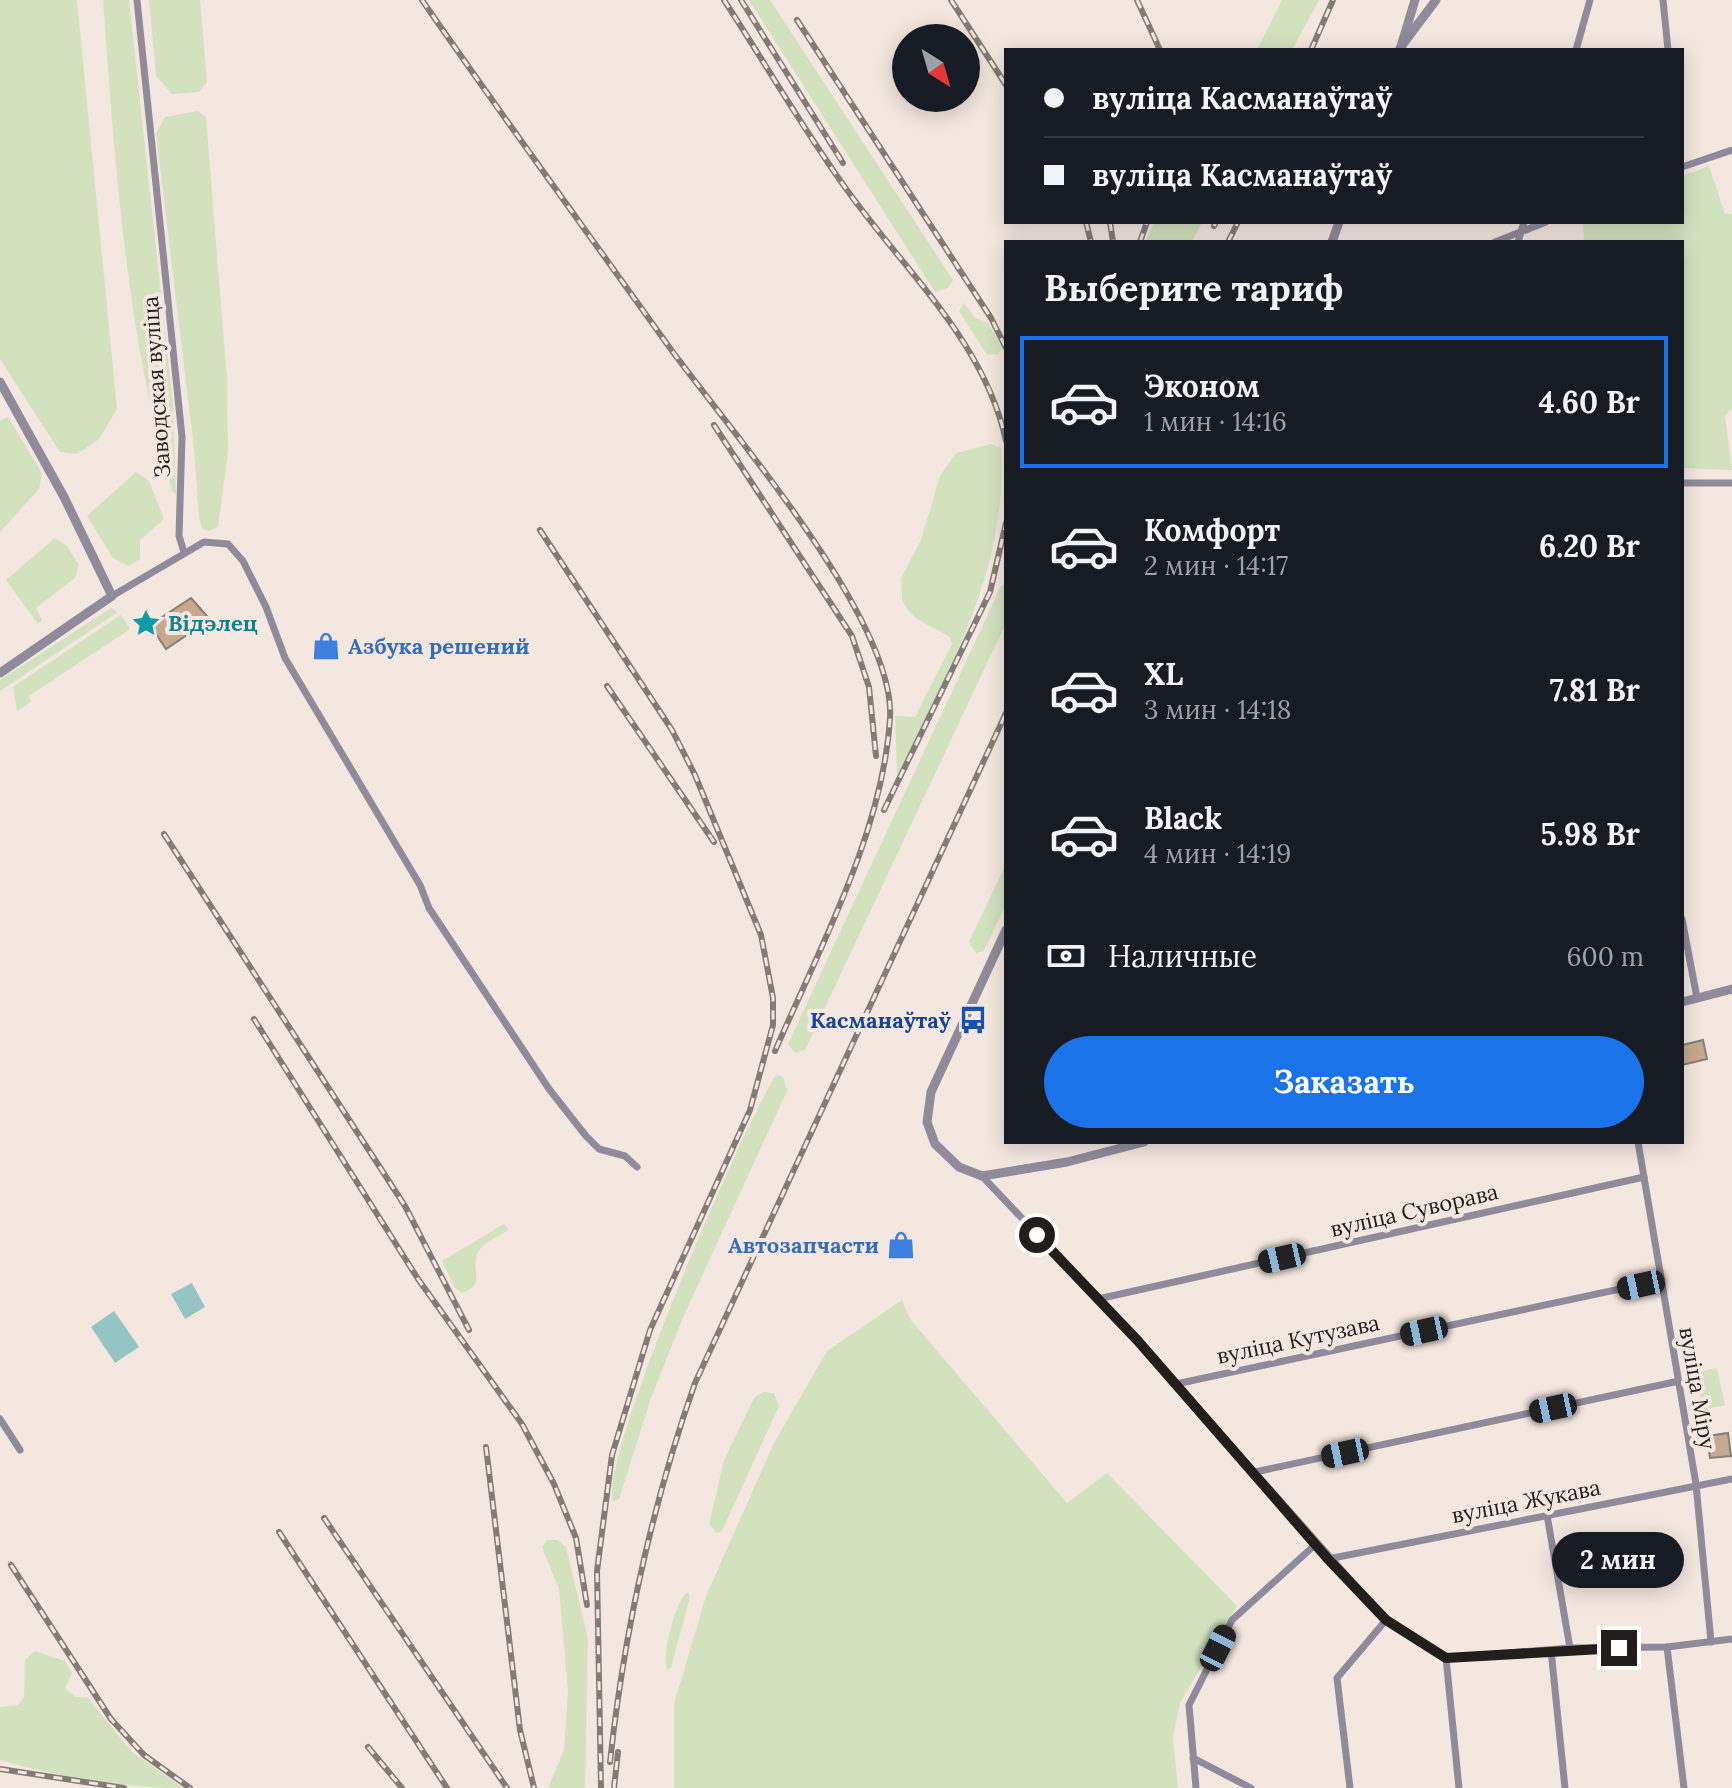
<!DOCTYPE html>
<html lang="ru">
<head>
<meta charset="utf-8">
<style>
  :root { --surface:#171b24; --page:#20242c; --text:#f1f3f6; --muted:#9ea1a6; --line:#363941; --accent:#1a73e8 }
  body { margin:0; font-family:Lora,serif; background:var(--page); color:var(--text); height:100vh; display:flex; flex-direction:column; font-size:30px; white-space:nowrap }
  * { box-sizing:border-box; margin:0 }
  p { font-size:26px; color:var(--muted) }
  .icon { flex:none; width:44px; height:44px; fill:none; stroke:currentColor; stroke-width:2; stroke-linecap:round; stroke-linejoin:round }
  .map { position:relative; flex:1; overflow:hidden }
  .details { position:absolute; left:1004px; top:240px; width:680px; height:904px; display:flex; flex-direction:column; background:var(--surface); border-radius:0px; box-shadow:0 4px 20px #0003 }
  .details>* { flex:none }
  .top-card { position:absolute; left:1004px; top:48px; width:680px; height:176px; border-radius:0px; box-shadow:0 4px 20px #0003; display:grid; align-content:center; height:176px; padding:0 40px; background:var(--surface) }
  .needle { width:52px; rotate:143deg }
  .tools { position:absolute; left:892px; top:24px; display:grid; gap:16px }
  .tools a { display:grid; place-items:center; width:88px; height:88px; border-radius:50%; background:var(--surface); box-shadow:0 4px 20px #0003; font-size:40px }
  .end { position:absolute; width:36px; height:36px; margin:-18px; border:10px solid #221e1b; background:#fff; box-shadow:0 0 0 4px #fff }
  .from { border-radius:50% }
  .bubble { position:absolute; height:56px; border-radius:28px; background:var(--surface); box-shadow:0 4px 20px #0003; font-size:26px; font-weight:700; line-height:56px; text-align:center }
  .car { position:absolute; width:24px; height:48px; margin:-24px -12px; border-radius:10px; box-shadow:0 0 6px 2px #0007; background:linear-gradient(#222 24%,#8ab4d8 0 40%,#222 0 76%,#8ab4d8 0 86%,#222 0) }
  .top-card b { display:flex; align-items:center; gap:28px; height:76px; font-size:30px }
  .top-card b+b { border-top:2px solid var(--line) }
  .top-card i { width:20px; height:20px; background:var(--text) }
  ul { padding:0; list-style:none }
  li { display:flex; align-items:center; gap:24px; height:132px; margin:0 16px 12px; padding:0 24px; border:4px solid transparent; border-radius:0px }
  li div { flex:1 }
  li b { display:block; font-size:30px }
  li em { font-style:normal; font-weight:700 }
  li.active { border-color:var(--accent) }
  li>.icon { width:72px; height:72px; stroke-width:1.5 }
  h2 { padding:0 40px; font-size:36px; line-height:96px }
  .pay { display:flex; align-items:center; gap:20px; height:88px; padding:0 40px; font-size:30px }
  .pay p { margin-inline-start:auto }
  .action { display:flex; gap:16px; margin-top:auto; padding:16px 40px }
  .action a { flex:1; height:92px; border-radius:48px; background:var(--accent); color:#fff; font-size:32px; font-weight:700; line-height:92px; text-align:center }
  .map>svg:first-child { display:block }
</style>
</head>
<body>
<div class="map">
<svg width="1732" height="1788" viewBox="0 0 1732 1788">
  <rect width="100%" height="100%" fill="#f4e7e0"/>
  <g fill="#d2e2bf">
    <polygon points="0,0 77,0 117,409 99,439 77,454 60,452 0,359"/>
    <path d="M 103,0 L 129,0 L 173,404 L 176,494 L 172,491 C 126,331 115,165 103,0 Z"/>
    <polygon points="149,0 200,0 207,82 199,92 172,94 156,76"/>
    <polygon points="749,0 770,0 953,280 948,288 935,292"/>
    <polygon points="1282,0 1319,0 1292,50 1257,50"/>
    <polygon points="198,111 206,118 227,380 228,452 218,527 208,531 202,528 199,518 194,449 156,133 165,117"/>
    <polygon points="1709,166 1725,214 1732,214 1732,408 1725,416 1732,470 1682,468 1682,242 1584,242 1583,222 1682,222 1682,176"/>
    <polygon points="1154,222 1202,222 1192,242 1146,242"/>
    <polygon points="964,303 975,318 988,323 1002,348 998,354 987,355 959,311"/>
    <polygon points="8,417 42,473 39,489 0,532 0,421"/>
    <path d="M 991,444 L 1001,448 C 1008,569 950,666 901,772 L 897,774 L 895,716 L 915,717 L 952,644 L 950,637 L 917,619 L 907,609 L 902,600 L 901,578 L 921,540 L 940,476 L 956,453 Z"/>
    <polygon points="136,472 149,481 164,519 140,540 140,559 129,566 113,558 87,516"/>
    <polygon points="55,538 67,546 79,565 75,578 36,608 42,620 38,624 6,580"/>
    <polygon points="1006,583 1006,623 805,1050 795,1053 788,1044 1001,586"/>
    <polygon points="111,608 118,612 0,691 0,680"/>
    <polygon points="121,615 130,629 29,696 31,702 17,711 13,687"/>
    <polygon points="1006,864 1006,904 984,951 976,953 969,942"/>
    <path d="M 776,1075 L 783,1076 L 787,1091 L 684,1315 L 651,1398 L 619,1499 L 613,1501 C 600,1455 743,1126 776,1075 Z"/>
    <path d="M 504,1224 L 508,1230 C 499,1236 487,1241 480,1249 C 467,1266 489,1284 462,1293 L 455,1288 L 442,1261 Z"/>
    <polygon points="902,1300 910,1319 1067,1503 1107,1473 1237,1606 1180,1703 1173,1738 1178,1788 674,1788 674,1704 706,1596 774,1443 827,1351"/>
    <polygon points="1717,1368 1725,1405 1702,1410 1696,1372"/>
    <polygon points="763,1392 774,1393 779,1406 722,1531 717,1533 709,1524 724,1460 754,1398"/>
    <polygon points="547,1540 557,1540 566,1547 588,1638 585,1788 548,1788 564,1750 568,1691 559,1589 542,1547"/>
    <path d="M 688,1592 L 690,1597 L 671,1668 L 667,1670 C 661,1658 676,1597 688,1592 Z"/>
    <path d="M 35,1651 L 65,1661 L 72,1673 L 65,1688 L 76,1697 L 87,1697 L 131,1751 L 183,1788 C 122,1788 59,1777 0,1760 L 0,1707 L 18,1705 L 24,1697 L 25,1660 Z"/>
  </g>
  <g fill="#95c4c5">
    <polygon points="192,1283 205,1307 185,1319 171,1294"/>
    <polygon points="114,1311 139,1347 115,1363 91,1327"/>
  </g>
  <g fill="#c5aa8f" stroke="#887f76" stroke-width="2">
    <polygon points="191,598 214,624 199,634 196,629 166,649 150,625"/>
    <polygon points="1703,1040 1707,1059 1682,1065 1682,1045"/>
    <polygon points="1728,1433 1731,1456 1710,1458 1707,1436"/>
  </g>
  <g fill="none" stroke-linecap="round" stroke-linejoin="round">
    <g stroke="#8f8b9a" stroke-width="7">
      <polyline points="137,0 182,437 179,536 184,552"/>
      <polyline points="1663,0 1668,50"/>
      <polyline points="1576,50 1590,0"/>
      <polyline points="1682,167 1732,150"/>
      <polyline points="1495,242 1546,222"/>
      <polyline points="1518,242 1524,222"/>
      <polyline points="1682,483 1732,483"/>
      <polyline points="112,596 204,542 228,544 243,561 266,607 285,658 420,885 429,908 549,1089 586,1136 599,1149 625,1156 637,1167"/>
      <polyline points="1682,919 1697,998"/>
      <polyline points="1638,1142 1696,1484 1711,1642"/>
      <polyline points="982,1176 1138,1341 1386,1620 1446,1658 1570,1648 1667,1647 1732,1639"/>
      <polyline points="1098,1299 1644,1177"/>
      <polyline points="1176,1384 1662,1280"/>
      <polyline points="0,1419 20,1450"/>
      <polyline points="1255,1472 1679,1381"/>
      <polyline points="1547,1515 1570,1648"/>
      <polyline points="1328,1559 1732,1479"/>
      <polyline points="1667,1647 1684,1788"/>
      <polyline points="1551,1650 1565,1788"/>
      <polyline points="1446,1658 1459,1788"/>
      <polyline points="1193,1758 1251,1788"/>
      <polyline points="1196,1788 1189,1705 1232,1620 1316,1544"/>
      <polyline points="1350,1788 1337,1678 1386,1620"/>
    </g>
    <g stroke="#8f8b9a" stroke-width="9">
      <polyline points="1402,43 1415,0"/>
      <polyline points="1400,48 1436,0"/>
      <polyline points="1332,242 1339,222"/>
      <polyline points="0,382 64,497 112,596 0,673"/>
      <polyline points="1006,930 931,1092 927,1122 935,1144 959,1167 982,1176 1067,1162 1144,1142"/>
      <polyline points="1682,1002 1732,989"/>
    </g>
    <defs>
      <g id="rail">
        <path d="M 422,0 C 502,116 585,229 667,344 C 726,426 896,619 890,718 C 883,832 820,947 775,1051"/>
        <path d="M 724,0 C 765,63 803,129 847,190 C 904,270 985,342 1006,441"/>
        <polyline points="741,0 843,163"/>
        <polyline points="951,0 1006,85"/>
        <polyline points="1137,0 1160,50"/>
        <polyline points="797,20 991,318 1006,348"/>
        <polyline points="1311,50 1333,0"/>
        <polyline points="1086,222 1091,242"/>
        <polyline points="1110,222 1113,242"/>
        <polyline points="1214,226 1216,222"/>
        <polyline points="1140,242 1147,222"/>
        <polyline points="1228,242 1238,222"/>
        <polyline points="714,425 852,636 869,687 876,756"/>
        <polyline points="540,530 672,730 695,775 761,935 773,998 773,1025 750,1110 650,1330 612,1455 597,1571 601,1788"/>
        <polyline points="607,686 714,842"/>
        <polyline points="884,810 990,592 1006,523"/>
        <polyline points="164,834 405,1206 469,1330"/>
        <polyline points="254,1019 418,1279 522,1424 554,1484 576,1538 587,1605"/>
        <polyline points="486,1447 520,1730 534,1788"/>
        <polyline points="324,1518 507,1788"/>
        <polyline points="279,1532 447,1788"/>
        <polyline points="11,1565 111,1719 144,1755 190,1788"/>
        <polyline points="368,1747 402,1788"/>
        <path d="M 610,1762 C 624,1633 652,1505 695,1383 L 1006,713"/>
        <polyline points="0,1769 124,1788"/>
        <polyline points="614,1788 618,1752"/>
      </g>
    </defs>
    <use href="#rail" stroke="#837b76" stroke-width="6"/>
    <use href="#rail" stroke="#f4e7e0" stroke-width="3" stroke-dasharray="9" stroke-linecap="butt"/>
  </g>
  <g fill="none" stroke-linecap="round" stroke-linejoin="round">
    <polyline stroke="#221e1b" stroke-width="10" points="1037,1235 1138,1341 1328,1559 1386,1620 1446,1658 1619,1648"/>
  </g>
  <defs>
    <symbol id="sight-bare" viewBox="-9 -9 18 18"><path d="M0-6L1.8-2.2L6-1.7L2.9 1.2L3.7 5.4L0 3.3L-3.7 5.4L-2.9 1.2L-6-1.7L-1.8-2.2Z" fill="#0f9aa8" stroke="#f4e7e0" stroke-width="2.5" paint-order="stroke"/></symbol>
    <symbol id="shop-bare" viewBox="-9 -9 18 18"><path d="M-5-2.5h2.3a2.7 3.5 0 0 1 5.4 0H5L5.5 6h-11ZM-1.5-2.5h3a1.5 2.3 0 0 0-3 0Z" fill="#3f7fe0" stroke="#f4e7e0" stroke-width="2.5" paint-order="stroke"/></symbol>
    <symbol id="bus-bare" viewBox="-9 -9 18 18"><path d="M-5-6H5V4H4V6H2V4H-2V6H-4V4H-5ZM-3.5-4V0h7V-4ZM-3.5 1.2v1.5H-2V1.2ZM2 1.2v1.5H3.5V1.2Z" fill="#1a4fb4" stroke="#f4e7e0" stroke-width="2.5" paint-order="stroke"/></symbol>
  </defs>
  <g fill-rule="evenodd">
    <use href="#sight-bare" x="126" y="603" width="40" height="40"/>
    <use href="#shop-bare" x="306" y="626" width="40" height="40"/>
    <use href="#bus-bare" x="953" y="1000" width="40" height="40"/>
    <use href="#shop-bare" x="881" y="1225" width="40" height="40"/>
  </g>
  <g text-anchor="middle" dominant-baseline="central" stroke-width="8" stroke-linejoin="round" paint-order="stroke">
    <g font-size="22" fill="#221e1b" stroke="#f4e7e0">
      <text transform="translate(156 387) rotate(-94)">Заводская вуліца</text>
      <text transform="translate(1414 1210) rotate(-13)">вуліца Суворава</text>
      <text transform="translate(1298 1339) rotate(-12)">вуліца Кутузава</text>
      <text transform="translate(1698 1388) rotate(80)">вуліца Міру</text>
      <text transform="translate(1526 1501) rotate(-11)">вуліца Жукава</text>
    </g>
    <g font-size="22" font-weight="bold" fill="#0d838f" stroke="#f4e7e0" text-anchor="start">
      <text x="168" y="623">Відэлец</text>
    </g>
    <g font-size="22" font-weight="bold" fill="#366cbe" stroke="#f4e7e0" text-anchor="start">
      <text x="348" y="646">Азбука решений</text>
      <text x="879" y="1245" text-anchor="end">Автозапчасти</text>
    </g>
    <g font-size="22" font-weight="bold" fill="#164399" stroke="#f4e7e0" text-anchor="end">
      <text x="951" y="1020">Касманаўтаў</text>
    </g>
  </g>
</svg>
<div class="tools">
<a><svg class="needle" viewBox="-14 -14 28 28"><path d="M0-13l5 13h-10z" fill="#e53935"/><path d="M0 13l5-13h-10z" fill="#9ea1a6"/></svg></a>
</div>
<i class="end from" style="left:1037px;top:1235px"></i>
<i class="end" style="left:1619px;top:1648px"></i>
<div class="bubble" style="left:1552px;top:1532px;width:132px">2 мин</div>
<i class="car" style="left:1282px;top:1258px;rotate:257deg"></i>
<i class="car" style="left:1641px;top:1285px;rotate:258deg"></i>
<i class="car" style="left:1424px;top:1331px;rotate:258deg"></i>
<i class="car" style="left:1553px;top:1408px;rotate:258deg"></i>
<i class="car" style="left:1345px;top:1453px;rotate:258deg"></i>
<i class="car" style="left:1218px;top:1648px;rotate:27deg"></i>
<div class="top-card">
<b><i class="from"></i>вуліца Касманаўтаў</b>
<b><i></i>вуліца Касманаўтаў</b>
</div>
<section class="details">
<h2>Выберите тариф</h2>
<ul>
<li class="active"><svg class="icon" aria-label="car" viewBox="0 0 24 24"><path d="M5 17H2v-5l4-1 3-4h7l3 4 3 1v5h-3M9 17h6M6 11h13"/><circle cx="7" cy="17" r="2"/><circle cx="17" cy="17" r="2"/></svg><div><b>Эконом</b><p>1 мин · 14:16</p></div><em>4.60 Br</em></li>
<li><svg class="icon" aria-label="car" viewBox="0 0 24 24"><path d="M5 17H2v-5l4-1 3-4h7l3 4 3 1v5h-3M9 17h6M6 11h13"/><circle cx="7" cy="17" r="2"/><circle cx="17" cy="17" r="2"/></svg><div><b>Комфорт</b><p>2 мин · 14:17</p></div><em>6.20 Br</em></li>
<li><svg class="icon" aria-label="car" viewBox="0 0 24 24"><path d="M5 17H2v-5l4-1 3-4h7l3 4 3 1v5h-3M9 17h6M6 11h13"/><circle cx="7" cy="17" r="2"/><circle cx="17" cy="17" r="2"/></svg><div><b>XL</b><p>3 мин · 14:18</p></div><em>7.81 Br</em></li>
<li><svg class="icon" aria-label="car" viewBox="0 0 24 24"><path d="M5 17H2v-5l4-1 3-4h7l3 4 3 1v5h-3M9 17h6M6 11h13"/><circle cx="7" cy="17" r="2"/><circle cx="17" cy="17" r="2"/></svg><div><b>Black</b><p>4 мин · 14:19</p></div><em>5.98 Br</em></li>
</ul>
<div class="pay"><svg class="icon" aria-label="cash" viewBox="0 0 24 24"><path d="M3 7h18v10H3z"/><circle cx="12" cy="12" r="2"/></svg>Наличные<p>600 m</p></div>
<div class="action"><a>Заказать</a></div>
</section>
</div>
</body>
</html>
